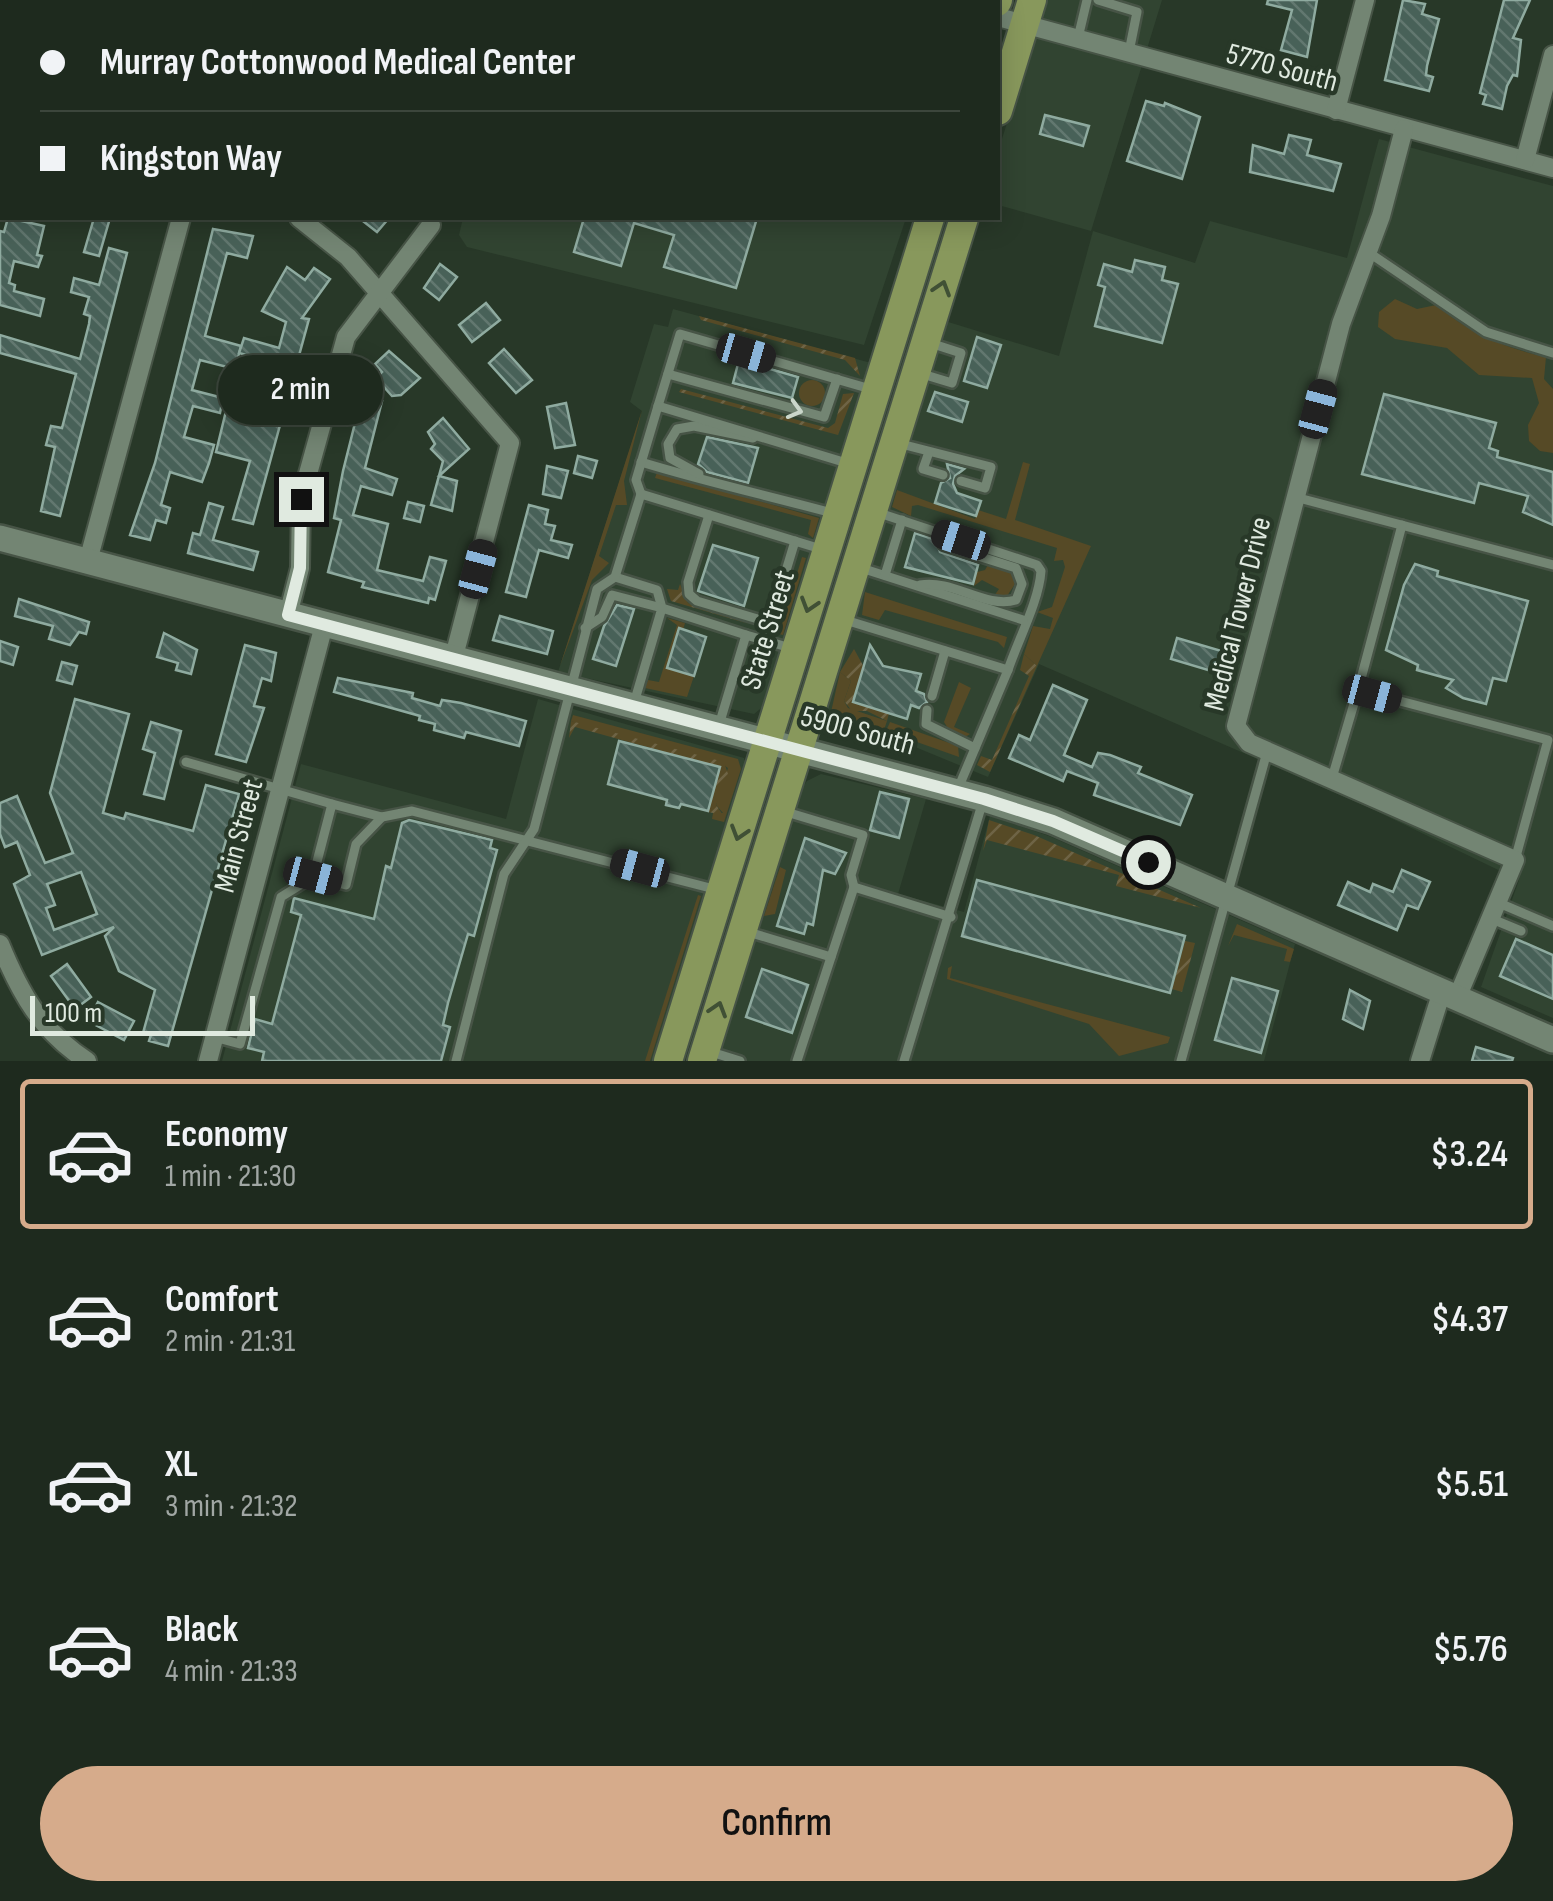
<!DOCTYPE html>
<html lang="en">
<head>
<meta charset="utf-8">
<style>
  :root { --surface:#1e2a1e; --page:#2b362b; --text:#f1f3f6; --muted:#a1a7a4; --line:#3c463c; --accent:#d6ab8b }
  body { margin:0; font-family:"Sofia Sans Condensed",sans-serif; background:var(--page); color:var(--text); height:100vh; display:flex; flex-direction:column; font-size:38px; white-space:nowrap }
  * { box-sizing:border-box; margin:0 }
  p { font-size:32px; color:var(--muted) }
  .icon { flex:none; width:55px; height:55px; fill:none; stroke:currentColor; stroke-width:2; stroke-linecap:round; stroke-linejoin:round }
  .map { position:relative; height:1061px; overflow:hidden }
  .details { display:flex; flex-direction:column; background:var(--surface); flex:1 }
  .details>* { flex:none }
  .top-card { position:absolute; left:0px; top:0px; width:1000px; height:220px; box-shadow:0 5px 25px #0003,0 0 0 2px var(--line); display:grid; align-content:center; height:220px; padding:0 40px; background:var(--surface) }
  .scale { position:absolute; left:30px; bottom:25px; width:225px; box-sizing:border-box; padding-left:10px; border:5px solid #e0eae0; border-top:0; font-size:28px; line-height:35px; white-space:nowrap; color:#e0eae0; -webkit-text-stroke:8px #283828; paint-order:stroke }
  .end { position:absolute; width:45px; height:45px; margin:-22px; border:12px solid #e0eae0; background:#111; box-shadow:0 0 0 5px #111 }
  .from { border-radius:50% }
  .bubble { position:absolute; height:70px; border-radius:35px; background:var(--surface); box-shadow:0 5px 25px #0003,0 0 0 2px var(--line); font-size:32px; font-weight:600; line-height:70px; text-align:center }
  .car { position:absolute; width:30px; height:60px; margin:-30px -15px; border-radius:12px; box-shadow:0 0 8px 2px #0007; background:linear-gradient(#222 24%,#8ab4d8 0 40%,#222 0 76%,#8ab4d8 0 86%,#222 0) }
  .top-card b { display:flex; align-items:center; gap:35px; height:95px; font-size:38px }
  .top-card b+b { border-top:2px solid var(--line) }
  .top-card i { width:25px; height:25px; background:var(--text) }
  ul { padding:18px 0 0; list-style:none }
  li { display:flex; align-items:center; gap:30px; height:150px; margin:0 20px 15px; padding:0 20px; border:5px solid transparent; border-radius:10px }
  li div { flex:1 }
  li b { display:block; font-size:38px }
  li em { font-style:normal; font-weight:600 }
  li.selected { border-color:var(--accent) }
  li>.icon { width:90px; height:90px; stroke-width:1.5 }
  .cta { display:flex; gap:20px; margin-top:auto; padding:20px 40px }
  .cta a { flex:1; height:115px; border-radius:60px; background:var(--accent); color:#111; font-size:40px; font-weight:600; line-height:115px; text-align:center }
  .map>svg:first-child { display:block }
</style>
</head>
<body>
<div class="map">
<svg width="1553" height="1061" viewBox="0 0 1553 1061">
  <defs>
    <pattern id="garden-furrows" width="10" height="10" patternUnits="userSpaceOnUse" patternTransform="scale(2.5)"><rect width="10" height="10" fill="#564a26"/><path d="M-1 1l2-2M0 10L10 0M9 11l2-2" fill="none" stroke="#6e6445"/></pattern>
    <pattern id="building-back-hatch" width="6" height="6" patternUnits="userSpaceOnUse" patternTransform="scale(2.5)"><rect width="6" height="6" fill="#486158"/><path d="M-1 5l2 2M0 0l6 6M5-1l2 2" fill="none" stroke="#627870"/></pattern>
  </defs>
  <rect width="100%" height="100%" fill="#283828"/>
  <g fill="#314431">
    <polygon points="528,0 852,0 859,2 525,2"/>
    <polygon points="1045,0 1162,0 1091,231 998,205 998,152"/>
    <polygon points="1379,139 1553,186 1553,1018 1481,987 1519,880 1370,808 1039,664 988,777 903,742 831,719 826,712 945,321 1059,356 1093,231 1195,263 1210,221 1347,258"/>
    <polygon points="463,218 906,218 864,345 467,247 459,235"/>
    <polygon points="673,309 871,363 765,705 754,714 558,672 642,411 630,402 654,324 668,327"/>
    <polygon points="538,699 744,758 746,767 654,1061 222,1061 301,764 506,819"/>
    <polygon points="821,774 926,799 898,894 964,912 990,816 1049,836 1295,944 1264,1061 715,1061 798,794 807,781"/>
  </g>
  <g fill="#564a26">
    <path d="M 1395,299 L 1417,309 L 1436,305 C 1470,333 1504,348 1546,357 L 1544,379 L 1553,389 L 1553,453 L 1540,451 L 1529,441 L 1528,425 L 1539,403 L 1532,378 L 1479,375 L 1447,348 L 1395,339 L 1378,327 L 1379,312 Z"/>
    <circle cx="812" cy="393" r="13"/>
    <polygon points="642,410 624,481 627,505 616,505 599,556 609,563 592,580 560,666"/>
    <polygon points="1023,462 1030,464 1015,520 1091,546 1037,666 1024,654 1033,626 1050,629 1053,618 1037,612 1052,607 1065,567 1063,560 1054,561 1057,548 918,505 912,506 911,516 892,507 897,490 975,519 978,510 1006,519"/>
    <polygon points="657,472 819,518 813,538 808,534 811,520 655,478"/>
    <polygon points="802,557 806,558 783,635 779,634"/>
    <polygon points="989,563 1013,574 1015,584 1007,596 994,596 999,589 982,580 974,586 977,572 985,570"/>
    <polygon points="865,592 1007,637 1004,648 998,642 885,610 879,620 862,615"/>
    <polygon points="667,618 685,623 683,630 678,629 667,667 694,676 687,697 645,688 648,680 659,682 677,625"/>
    <polygon points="840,672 851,681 844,701 848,708 887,721 884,730 831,712"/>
    <polygon points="959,682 971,688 954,727 970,734 965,737 949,730 944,722"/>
    <polygon points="573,715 738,759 741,769 724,822 712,819 713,813 723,813 716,805 728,768 718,761 591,728 571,721"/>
    <polygon points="890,722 958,746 959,757 886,731"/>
    <polygon points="780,867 786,870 775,914 764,916"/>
    <polygon points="698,895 701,896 650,1061 645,1061"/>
    <polygon points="1237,924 1294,949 1290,962 1284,961 1287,949 1234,935 1228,946"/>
    <polygon points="952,966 950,978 1170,1037 1168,1043 1119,1056 1089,1024 947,979 948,968"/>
  </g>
  <g fill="url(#garden-furrows)">
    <polygon points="699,316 855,358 860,376 845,360 701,320"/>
    <polygon points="681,389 828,428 835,423 843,394 854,393 838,435 679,392"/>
    <polygon points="680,584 688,603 749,624 671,601 667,589 678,590"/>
    <polygon points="854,649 865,669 853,702 889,713 887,721 867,711 852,711 844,701 851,681 840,672"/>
    <polygon points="1024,654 1037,666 990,772 977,765 981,756 992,760 1029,676 1020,670"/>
    <polygon points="571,721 724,762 729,777 716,805 723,815 708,812 719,767 575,727 569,738"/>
    <polygon points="989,820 1034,835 1201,908 1116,886 1119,875 987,840 983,851"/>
    <polygon points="1185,941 1195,943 1182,992 1172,989"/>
  </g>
  <g fill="url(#building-back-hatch)" stroke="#8faba0" stroke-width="2.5" fill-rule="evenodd">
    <polygon points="1268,0 1317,0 1307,57 1281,50 1292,10 1267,4"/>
    <polygon points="1403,0 1425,4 1422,14 1439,19 1427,66 1426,75 1433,77 1429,91 1385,80"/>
    <polygon points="1504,0 1530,0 1513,38 1521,40 1517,76 1513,75 1507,86 1502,109 1483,104 1486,95 1480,93"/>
    <polygon points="1146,101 1164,106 1165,103 1200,117 1182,179 1127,161"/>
    <polygon points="1045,115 1089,126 1083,146 1040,134"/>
    <polygon points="1289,135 1311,140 1307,155 1341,164 1333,191 1250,172 1253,145 1284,154"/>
    <polygon points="8,218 44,226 37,255 42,256 38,267 14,261 9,283 15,285 14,291 44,299 40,316 0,305 0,231 4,232"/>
    <polygon points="94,218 110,218 99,256 84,252"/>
    <polygon points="359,218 389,218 377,232"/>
    <polygon points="584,218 757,218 736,288 664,267 674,235 634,223 621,266 574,252"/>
    <polygon points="213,229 253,236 247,258 227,253 205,336 241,346 235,369 200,360 192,390 223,398 220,413 193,406 184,437 214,445 209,463 202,482 170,472 161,505 170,508 166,523 156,520 150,540 130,535 155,463"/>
    <polygon points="109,248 127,253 60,516 41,511 55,447 46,445 51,426 62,428 76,374 0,353 0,335 80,359 89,324 90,316 84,314 89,297 71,292 74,278 99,285"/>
    <polygon points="1135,260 1165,267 1162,280 1178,284 1162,343 1095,326 1105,287 1098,285 1104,264 1132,272"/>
    <polygon points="440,264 457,277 439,300 424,288"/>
    <polygon points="287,267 305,280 314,268 330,279 302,318 309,319 253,524 233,519 250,461 216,452 226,411 259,419 274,363 239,353 244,338 279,348 286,322 262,311"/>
    <polygon points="486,303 500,320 472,342 459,325"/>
    <polygon points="977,337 1001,345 987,388 964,381"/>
    <polygon points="504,349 532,380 516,393 489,363"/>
    <polygon points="389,351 420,378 401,395 392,396 376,378 382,372 375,364"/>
    <polygon points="739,360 798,377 792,398 733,383"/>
    <polygon points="935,392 968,402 962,422 928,411"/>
    <polygon points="1384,394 1496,423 1489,448 1498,451 1497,457 1553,472 1553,525 1523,512 1528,496 1479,483 1474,503 1362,474"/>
    <polygon points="362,395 382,401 365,468 397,479 392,495 361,486 353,515 388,524 377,570 423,581 430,557 446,561 435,600 429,598 428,603 362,587 364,582 328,572 341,520 334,518 343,471"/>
    <polygon points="566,403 575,445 555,448 547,407"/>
    <polygon points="443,418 469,449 439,476 457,481 452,511 431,505 443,461 431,449 435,444 428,432"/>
    <polygon points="707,437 758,448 748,483 707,472 698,464"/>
    <polygon points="578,456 597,461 592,478 574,473"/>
    <polygon points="947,464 964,469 955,476 953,484 957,493 981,501 976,516 935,503 941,483 950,478"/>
    <polygon points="547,466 568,471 561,498 543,494"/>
    <polygon points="408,502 424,506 420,522 404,518"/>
    <polygon points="209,503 223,507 213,540 258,552 253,570 188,553 193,533 200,535"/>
    <polygon points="529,505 548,510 545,524 555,526 551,540 572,545 568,558 539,550 526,597 506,592"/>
    <polygon points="915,533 936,540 940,552 978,565 973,584 905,567"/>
    <polygon points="713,545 758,558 744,606 698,591"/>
    <polygon points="1415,564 1438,571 1437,576 1528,601 1506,681 1493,678 1486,704 1463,698 1446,688 1453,680 1417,670 1418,665 1386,650 1404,585"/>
    <polygon points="19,599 89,622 86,634 79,632 70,645 49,639 53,626 15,616"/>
    <polygon points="617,605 634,609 616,666 593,659 604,626"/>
    <polygon points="500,616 553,631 547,654 493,640"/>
    <polygon points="679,628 706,637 694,676 667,668"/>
    <polygon points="164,633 197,650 191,674 176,670 178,663 157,657"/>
    <polygon points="1177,638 1225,652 1218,673 1171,659"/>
    <polygon points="0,641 18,647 13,665 0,661"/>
    <polygon points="245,645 276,653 271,681 262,678 254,706 264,708 246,762 216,754"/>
    <polygon points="870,645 883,666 921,674 916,691 924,694 927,702 919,708 911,705 907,719 853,702"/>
    <polygon points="62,662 77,666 72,684 57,680"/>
    <polygon points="338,678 413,693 412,698 440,706 442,700 461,703 526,721 519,746 466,732 464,738 434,730 435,724 419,720 420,716 334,692"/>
    <polygon points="1053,685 1087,700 1064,755 1092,767 1098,753 1110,755 1141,767 1138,773 1192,795 1180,825 1094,795 1098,783 1067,771 1063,781 1009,758 1019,735 1030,740"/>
    <path d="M 75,699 L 129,714 L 103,813 L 124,819 L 126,813 L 193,831 L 206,785 L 239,794 L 168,1046 L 149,1041 L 151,1035 L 143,1033 L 155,990 L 119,971 L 105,936 L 114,927 L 42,955 L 14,884 L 30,875 L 17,842 L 5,847 L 0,834 L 0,803 L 17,796 L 45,863 L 73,853 L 50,793 ZM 81,872 L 97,914 L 54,930 L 46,908 L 55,905 L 47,884 Z"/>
    <polygon points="151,722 181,731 164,799 144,794 155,753 143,749"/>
    <polygon points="619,741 720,767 708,811 681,804 679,808 666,805 667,800 608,784"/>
    <polygon points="880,792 909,799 899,838 870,830"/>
    <polygon points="409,820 492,840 490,848 497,850 474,936 468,934 448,1003 443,1025 450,1027 441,1061 262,1061 264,1052 248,1048 255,1019 272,1024 301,915 291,912 294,898 374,919 386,866 391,868 402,823"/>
    <polygon points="805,838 846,853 835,874 823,870 813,925 807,923 804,934 777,926"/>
    <polygon points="1402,870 1430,882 1418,909 1407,905 1397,930 1338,905 1348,882 1370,892 1373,884 1393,892"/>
    <polygon points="977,880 1185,936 1170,993 962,936"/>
    <polygon points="1516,939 1553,955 1553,999 1500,976"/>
    <polygon points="67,964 91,997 75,1009 51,976"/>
    <polygon points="762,969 808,985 792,1033 746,1017"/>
    <polygon points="1232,978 1278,991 1261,1053 1215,1040"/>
    <polygon points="1350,990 1370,1001 1363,1029 1343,1019"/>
    <polygon points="98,1002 134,1021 124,1040 88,1021"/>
    <polygon points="1476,1047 1513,1058 1512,1061 1472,1061"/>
  </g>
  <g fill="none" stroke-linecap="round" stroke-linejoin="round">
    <defs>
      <g id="lane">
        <polyline points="962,0 968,2"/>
        <polyline points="1098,0 1137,12 1129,52"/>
        <polyline points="1078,38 1087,0"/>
        <polyline points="1368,252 1486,332 1553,353"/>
        <polyline points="919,373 952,383 961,353 930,343"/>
        <polyline points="668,374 824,417 837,379"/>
        <polyline points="658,406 680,334 874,390"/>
        <polyline points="897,443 991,467 985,488 961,481"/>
        <polyline points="929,452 923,469 943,475"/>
        <path d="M 641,462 C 706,482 770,496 836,514"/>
        <polyline points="699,474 670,458 668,444 677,429 694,426 753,438"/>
        <polyline points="641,494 636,480 658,406 850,464"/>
        <polyline points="1295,497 1553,565"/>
        <path d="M 876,512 L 1037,565 L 1041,571 C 1039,601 1018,640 1008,670"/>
        <polyline points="709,515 688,582 689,594 697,601 771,623"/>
        <polyline points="1402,525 1358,690 1548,740 1515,860"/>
        <polyline points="858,567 1023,620"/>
        <polyline points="885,575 902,520"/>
        <polyline points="615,577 657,590 662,608 746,635"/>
        <path d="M 920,585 C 953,579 985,609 1016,600 L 1022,584 L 1016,568 L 943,545"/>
        <polyline points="842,619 1008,670 957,791"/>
        <polyline points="585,628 602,617 612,595 662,608 634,703"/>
        <polyline points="765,640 795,541"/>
        <polyline points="932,696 945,651"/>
        <polyline points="927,710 926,724 975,748"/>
        <polyline points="719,725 746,635 794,649"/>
        <polyline points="186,762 332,804"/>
        <polyline points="1332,778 1358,690"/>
        <polyline points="783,811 863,835 851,875 854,887"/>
        <polyline points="313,877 346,885 356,844 382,817"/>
        <polyline points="1499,903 1553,926"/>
        <polyline points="1492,919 1521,931"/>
        <polyline points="745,931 831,957"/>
        <polyline points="214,1037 240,1044 281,897 313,877 332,804 382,817 412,811 718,890"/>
        <polyline points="708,1051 740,1061"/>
        <polyline points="456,1061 504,874 534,829 597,589 615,577 641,494 821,549"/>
        <polyline points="797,1061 854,887 951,917"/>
        <polyline points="904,1061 983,801"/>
        <polyline points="1181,1061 1267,752"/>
      </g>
      <g id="street">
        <polyline points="253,0 260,2"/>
        <polyline points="366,2 370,0"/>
        <polyline points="998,17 1553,168"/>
        <polyline points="1336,110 1365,0"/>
        <polyline points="1404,129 1381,216 1341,324 1236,726 1249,743 1515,860 1457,998"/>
        <polyline points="0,131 2,131"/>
        <polyline points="1525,160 1553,55"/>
        <polyline points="299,218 348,257 510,443 453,660"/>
        <polyline points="88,561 181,218"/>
        <polyline points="288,615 300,568 301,499 346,337 431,225"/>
        <path d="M 0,944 C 20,993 41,1031 87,1061"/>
        <polyline points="208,1061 324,625"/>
        <polyline points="1420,1061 1442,991"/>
      </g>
      <polyline id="secondary" points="0,538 984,799 1053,821 1553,1040"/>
      <g id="primary">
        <polyline points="997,2 998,0"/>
        <polyline points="998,111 1032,0"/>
        <polyline points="668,1061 930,218"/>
        <polyline points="702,1061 964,218"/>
      </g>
    </defs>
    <use href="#lane" stroke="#475446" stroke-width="14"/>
    <use href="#street" stroke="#475446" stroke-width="22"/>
    <use href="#secondary" stroke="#475446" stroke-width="30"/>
    <use href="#primary" stroke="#475446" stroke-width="32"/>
    <use href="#lane" stroke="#738573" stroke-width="9"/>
    <use href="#street" stroke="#738573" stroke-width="18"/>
    <use href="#secondary" stroke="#738573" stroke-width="25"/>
    <use href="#primary" stroke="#88985c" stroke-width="28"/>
  </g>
  <defs><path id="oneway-chevron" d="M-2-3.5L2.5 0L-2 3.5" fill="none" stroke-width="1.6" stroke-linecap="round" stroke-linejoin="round" transform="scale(2.5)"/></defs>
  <g stroke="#405035">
    <use href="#oneway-chevron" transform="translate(942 288) rotate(-73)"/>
    <use href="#oneway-chevron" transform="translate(809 605) rotate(107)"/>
    <use href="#oneway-chevron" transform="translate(739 833) rotate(107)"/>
    <use href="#oneway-chevron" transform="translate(718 1009) rotate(-73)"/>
  </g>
  <use stroke="#cad6ca" href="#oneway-chevron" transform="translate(795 410) rotate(16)"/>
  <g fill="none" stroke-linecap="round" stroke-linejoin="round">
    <polyline stroke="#e0eae0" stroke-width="12" points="301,499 300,568 288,615 984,799 1053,821 1148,862"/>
  </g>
  <g text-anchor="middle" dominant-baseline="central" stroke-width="9" stroke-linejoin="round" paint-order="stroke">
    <g font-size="30" fill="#e0eae0" stroke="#283828">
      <text transform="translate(1282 68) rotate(15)">5770 South</text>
      <text transform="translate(1238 614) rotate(-76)">Medical Tower Drive</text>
      <text transform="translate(768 630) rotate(-73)">State Street</text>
      <text transform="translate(858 731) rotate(15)">5900 South</text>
      <text transform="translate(239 836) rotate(-75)">Main Street</text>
    </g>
  </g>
</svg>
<div class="scale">100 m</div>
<i class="end from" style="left:1148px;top:862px"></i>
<i class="end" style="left:301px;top:499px"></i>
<div class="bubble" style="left:218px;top:355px;width:165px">2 min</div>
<i class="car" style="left:746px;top:353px;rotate:106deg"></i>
<i class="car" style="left:1318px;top:409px;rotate:15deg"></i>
<i class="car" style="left:961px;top:540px;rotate:288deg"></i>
<i class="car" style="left:478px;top:569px;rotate:15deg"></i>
<i class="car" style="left:1372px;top:694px;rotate:105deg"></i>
<i class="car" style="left:640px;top:868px;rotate:285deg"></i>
<i class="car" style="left:313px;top:876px;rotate:105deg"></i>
<div class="top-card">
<b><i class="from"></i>Murray Cottonwood Medical Center</b>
<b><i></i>Kingston Way</b>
</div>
</div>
<section class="details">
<ul>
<li class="selected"><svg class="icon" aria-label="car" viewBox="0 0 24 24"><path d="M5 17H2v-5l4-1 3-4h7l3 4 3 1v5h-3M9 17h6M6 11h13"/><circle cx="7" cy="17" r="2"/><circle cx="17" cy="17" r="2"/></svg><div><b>Economy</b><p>1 min · 21:30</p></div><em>$3.24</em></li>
<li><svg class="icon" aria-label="car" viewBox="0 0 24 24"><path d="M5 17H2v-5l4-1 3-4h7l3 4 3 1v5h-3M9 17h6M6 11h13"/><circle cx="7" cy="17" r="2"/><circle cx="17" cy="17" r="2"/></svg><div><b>Comfort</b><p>2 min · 21:31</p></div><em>$4.37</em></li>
<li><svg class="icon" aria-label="car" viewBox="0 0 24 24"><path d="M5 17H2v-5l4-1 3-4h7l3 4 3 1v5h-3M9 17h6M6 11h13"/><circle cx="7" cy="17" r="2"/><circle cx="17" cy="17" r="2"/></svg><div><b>XL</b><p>3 min · 21:32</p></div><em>$5.51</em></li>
<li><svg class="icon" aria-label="car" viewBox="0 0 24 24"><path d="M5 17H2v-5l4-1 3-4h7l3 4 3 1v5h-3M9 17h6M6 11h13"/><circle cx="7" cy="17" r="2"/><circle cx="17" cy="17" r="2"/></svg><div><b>Black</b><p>4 min · 21:33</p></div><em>$5.76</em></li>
</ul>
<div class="cta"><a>Confirm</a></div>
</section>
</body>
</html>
